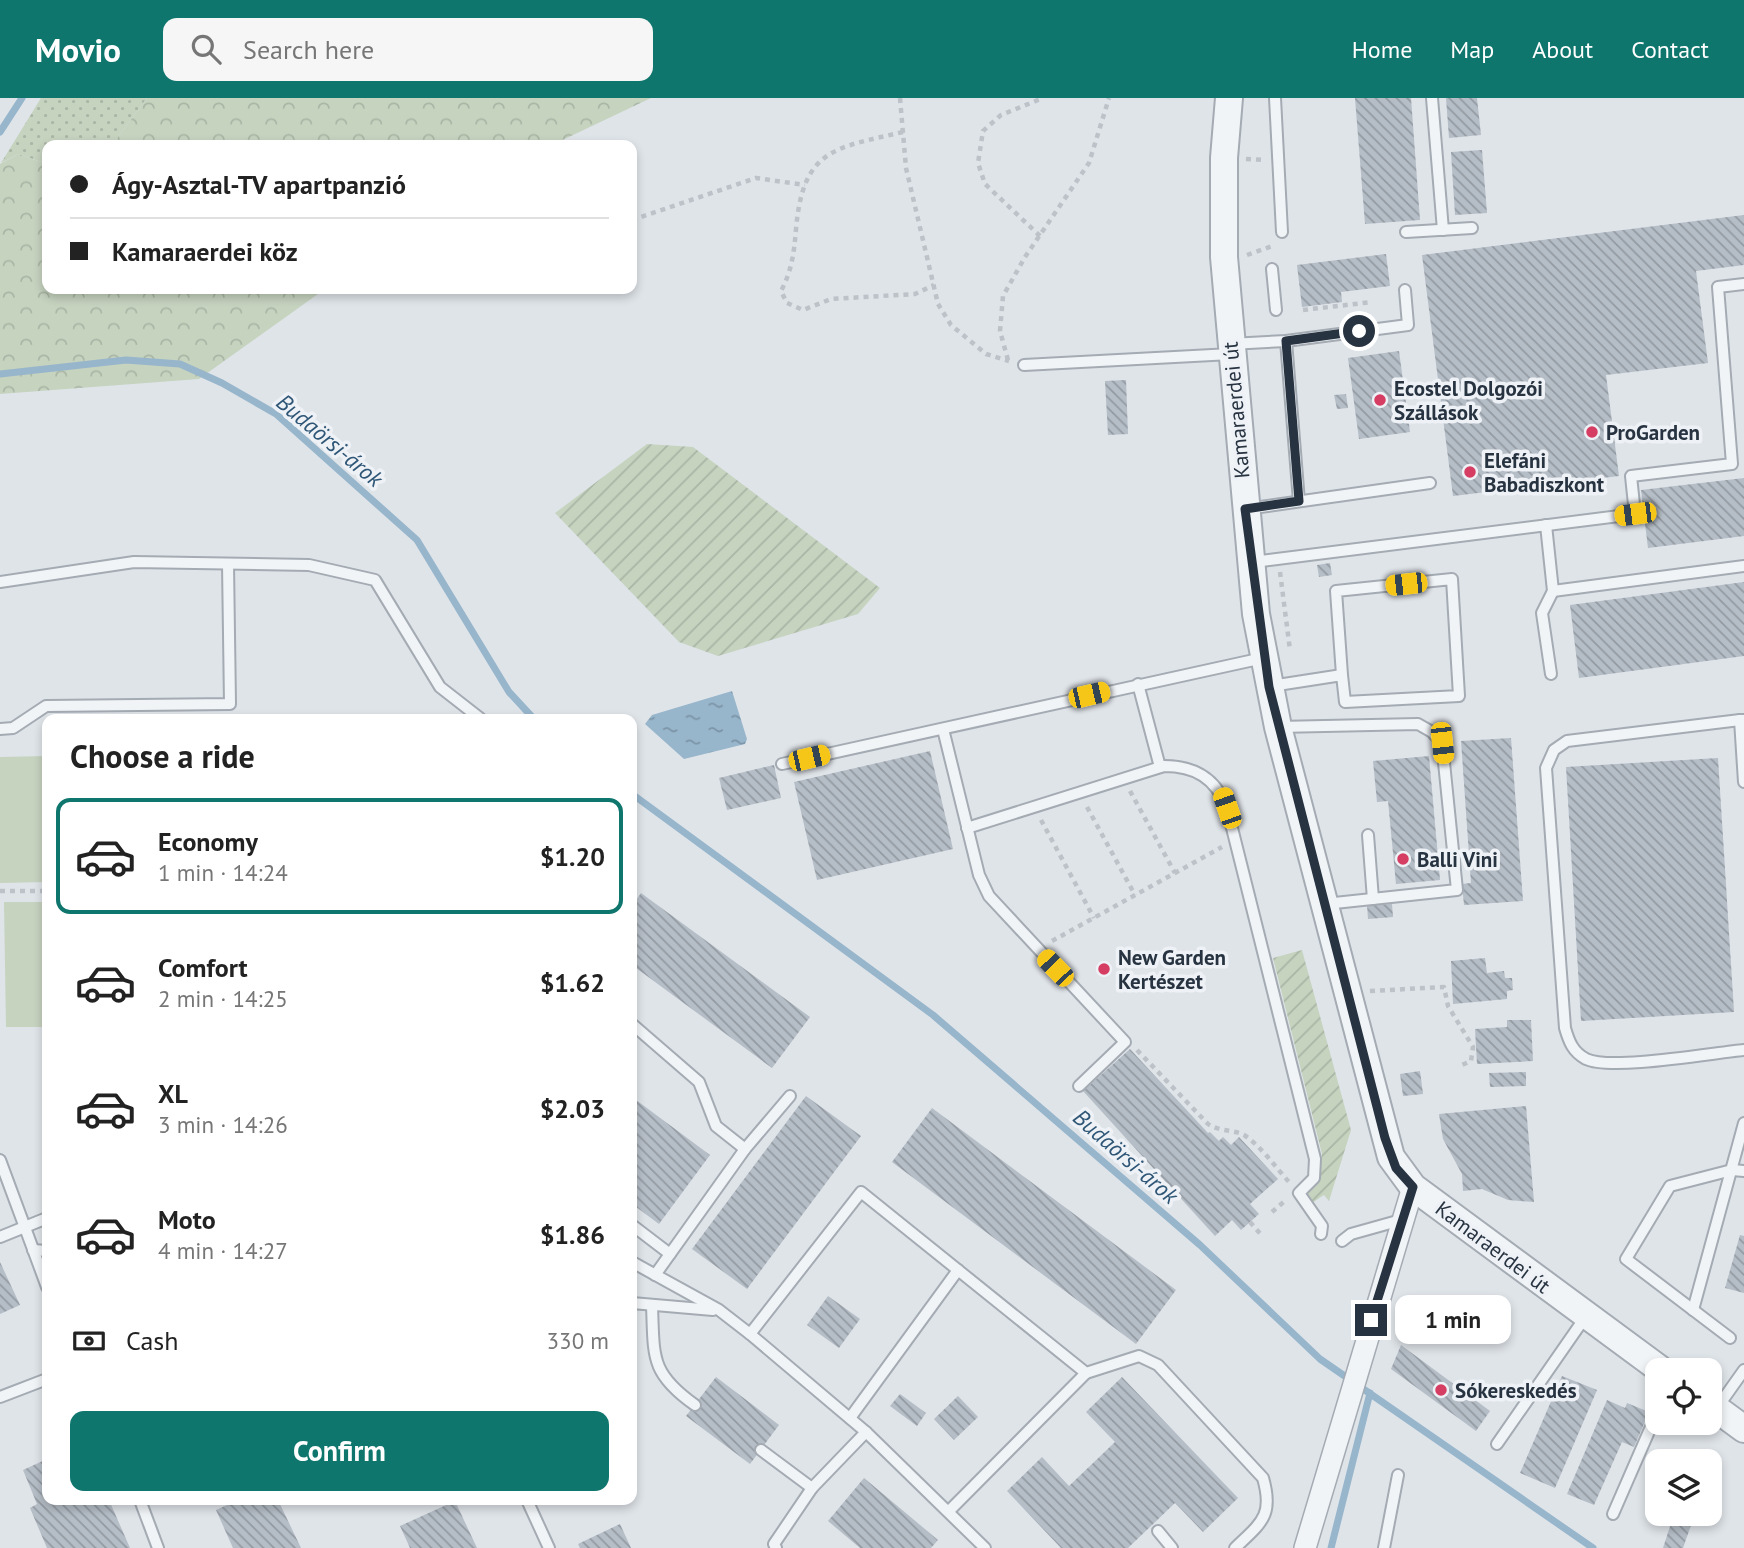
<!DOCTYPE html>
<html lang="en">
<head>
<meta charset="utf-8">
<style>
  :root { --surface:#fff; --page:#f6f6f6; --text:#222; --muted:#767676; --line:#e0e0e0; --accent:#0f766e }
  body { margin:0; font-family:"PT Sans",sans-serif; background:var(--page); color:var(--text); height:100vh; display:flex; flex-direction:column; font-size:26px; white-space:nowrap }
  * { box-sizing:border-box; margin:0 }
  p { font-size:23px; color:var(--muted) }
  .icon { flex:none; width:38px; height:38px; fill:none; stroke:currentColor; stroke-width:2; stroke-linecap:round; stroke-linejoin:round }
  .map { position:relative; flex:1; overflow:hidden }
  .details { position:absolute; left:42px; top:616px; width:595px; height:791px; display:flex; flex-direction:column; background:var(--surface); border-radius:14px; box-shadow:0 4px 10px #0003 }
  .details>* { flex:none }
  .hud { position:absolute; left:42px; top:42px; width:595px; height:154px; border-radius:14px; box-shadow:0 4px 10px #0003; display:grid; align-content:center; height:154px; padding:0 28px; background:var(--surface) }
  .controls { position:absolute; left:1645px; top:1260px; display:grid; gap:14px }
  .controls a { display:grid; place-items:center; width:77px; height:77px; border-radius:14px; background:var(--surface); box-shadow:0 4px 10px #0003; font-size:35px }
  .end { position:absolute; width:32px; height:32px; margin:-16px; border:9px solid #273341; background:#fff; box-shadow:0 0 0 4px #fff }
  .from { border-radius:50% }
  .bubble { position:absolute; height:49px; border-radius:14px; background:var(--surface); box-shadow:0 4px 10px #0003; font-size:23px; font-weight:700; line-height:49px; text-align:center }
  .car { position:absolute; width:21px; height:42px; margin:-21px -10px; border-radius:9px; box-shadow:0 0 5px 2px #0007; background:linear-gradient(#f5c518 24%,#345 0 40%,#f5c518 0 76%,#345 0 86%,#f5c518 0) }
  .hud b { display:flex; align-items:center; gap:24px; height:66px; font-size:26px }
  .hud b+b { border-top:2px solid var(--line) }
  .hud i { width:18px; height:18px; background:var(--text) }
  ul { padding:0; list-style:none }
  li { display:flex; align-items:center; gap:21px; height:116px; margin:0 14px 10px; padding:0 14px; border:4px solid transparent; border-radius:14px }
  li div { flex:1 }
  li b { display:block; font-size:26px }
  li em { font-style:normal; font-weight:700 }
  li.selected { border-color:var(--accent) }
  li>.icon { width:63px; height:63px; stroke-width:1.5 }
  h2 { padding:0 28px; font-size:32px; line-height:84px }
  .pay { display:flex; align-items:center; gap:18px; height:77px; padding:0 28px; font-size:26px }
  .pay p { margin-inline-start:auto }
  .button { display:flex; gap:14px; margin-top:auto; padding:14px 28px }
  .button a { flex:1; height:80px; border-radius:14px; background:var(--accent); color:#fff; font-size:28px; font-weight:700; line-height:80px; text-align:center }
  header { display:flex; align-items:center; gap:42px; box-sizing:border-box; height:98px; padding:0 35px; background:var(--accent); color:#fff }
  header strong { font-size:33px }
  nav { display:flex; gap:38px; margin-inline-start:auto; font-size:24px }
  .search { width:490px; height:63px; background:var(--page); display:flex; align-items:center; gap:18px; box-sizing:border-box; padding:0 24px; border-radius:14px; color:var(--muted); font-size:26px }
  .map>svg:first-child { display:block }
</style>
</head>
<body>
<header>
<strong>Movio</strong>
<div class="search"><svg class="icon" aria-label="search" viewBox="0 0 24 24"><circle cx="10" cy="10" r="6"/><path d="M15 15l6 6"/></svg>Search here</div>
<nav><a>Home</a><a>Map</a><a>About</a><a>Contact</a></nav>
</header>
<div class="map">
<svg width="1744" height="1450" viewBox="0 0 1744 1450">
  <defs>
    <pattern id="grass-dots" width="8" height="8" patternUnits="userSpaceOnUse" patternTransform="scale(1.75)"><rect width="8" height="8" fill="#c6d3bf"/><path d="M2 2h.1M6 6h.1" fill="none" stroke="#aab6a5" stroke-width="1.8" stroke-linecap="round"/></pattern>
    <pattern id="forest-crowns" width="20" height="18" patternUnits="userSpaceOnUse" patternTransform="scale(1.75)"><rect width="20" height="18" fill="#c6d3bf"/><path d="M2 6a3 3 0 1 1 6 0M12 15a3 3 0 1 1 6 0" fill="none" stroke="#aab6a5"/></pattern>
    <pattern id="garden-furrows" width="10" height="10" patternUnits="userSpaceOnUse" patternTransform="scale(1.75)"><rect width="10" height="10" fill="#c6d3bf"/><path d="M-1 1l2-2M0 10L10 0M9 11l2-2" fill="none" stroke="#aab6a5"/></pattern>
    <pattern id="water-ripples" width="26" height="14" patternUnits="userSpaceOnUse" patternTransform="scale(1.75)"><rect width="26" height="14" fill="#97b5cb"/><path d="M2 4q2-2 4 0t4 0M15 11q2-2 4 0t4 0" fill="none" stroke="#7b94a6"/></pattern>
    <pattern id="building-back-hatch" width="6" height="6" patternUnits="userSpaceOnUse" patternTransform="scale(1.75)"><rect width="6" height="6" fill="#b5bdc6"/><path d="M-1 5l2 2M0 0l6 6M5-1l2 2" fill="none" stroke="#939aa2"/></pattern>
  </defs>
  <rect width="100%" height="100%" fill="#dfe4e9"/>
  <polygon fill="url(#grass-dots)" points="41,0 147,0 112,47 47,47 47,66 18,56 1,65"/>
  <g fill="url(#forest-crowns)">
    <polygon points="147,0 651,0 552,47 112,47"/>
    <polygon points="18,56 47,66 47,191 325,191 199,281 0,296 0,66"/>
  </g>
  <g fill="#c6d3bf">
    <polygon points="47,658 47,784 0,785 0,659"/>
    <polygon points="4,804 47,804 47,929 6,929"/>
  </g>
  <g fill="url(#garden-furrows)">
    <polygon points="647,346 693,349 880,490 858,516 718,558 679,544 555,415"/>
    <polygon points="1302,852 1351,1032 1329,1103 1324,1097 1312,1105 1305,1096 1318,1082 1322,1056 1273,860"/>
  </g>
  <polygon fill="url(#water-ripples)" points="732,593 747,641 745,646 684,661 645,626 652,617"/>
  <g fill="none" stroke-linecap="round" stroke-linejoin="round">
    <g stroke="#97b5cb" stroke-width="7">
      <polyline points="0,34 22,0"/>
      <polyline points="0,276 126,262 180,266 222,285 276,316 417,442 509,594 534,621"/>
      <polyline points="632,696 933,917 1200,1147 1320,1261 1593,1450"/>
      <polyline points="1331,1450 1370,1295"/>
    </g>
  </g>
  <g fill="url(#building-back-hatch)">
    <polygon points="1355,0 1411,0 1420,122 1365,126"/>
    <polygon points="1446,0 1477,0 1481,37 1449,40"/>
    <polygon points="1482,52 1487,115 1455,117 1451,54"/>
    <polygon points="1744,117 1744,167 1696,173 1708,265 1606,277 1619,378 1453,398 1422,157"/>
    <polygon points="1386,156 1390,188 1341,194 1342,204 1302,209 1297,167"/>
    <polygon points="1399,253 1410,334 1359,341 1348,260"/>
    <polygon points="1126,282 1128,336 1108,337 1105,283"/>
    <polygon points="1346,296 1348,310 1337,311 1334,297"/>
    <polygon points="1744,380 1744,438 1648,450 1641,392"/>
    <polygon points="1330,465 1332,477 1319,479 1317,467"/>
    <polygon points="1744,484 1744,558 1579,580 1570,507"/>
    <polygon points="1511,640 1523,803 1464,807 1462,786 1471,785 1461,643"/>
    <polygon points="930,653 953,751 817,782 794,684"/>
    <polygon points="1429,658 1440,782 1396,786 1388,703 1377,704 1373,663"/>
    <polygon points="1718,660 1734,914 1581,923 1566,669"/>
    <polygon points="774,667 781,700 727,712 719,680"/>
    <polygon points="641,795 810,919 772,970 632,867 632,808"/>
    <polygon points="1392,806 1393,819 1368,821 1367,807"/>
    <polygon points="1485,860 1487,875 1504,873 1505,880 1512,880 1513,892 1507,893 1507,901 1453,906 1451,863"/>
    <polygon points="1507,922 1531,922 1533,963 1477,966 1475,931 1507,929"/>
    <polygon points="1130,951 1208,1035 1210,1034 1219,1043 1223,1039 1231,1047 1239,1039 1278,1081 1250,1106 1259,1116 1241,1132 1232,1122 1215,1138 1083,993"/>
    <polygon points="1420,973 1423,996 1403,998 1400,976"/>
    <polygon points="1526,974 1526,988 1490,989 1489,975"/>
    <polygon points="806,998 861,1038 747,1191 692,1151"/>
    <polygon points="632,999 710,1057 659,1126 632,1106"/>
    <polygon points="1526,1008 1534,1104 1508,1102 1482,1091 1463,1093 1462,1076 1443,1041 1439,1016"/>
    <polygon points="932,1010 1176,1192 1136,1246 892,1064"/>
    <polygon points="1740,1137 1744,1138 1744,1195 1725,1190"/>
    <polygon points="0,1164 20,1207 0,1216"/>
    <polygon points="828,1198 860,1221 839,1250 807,1227"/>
    <polygon points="1401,1247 1490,1313 1476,1333 1391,1271"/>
    <polygon points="1562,1278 1597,1292 1555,1390 1520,1375"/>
    <polygon points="716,1279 779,1327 750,1366 686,1318"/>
    <polygon points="1122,1279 1238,1400 1203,1434 1175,1405 1128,1450 1061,1450 1007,1393 1042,1359 1069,1388 1115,1344 1086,1314"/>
    <polygon points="900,1296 926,1315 917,1328 890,1308"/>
    <polygon points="958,1298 978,1319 954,1342 934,1321"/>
    <polygon points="1607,1302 1625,1310 1627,1305 1649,1314 1634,1349 1622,1344 1594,1407 1567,1396"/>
    <polygon points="47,1361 47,1402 109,1402 130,1450 47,1450 30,1410 37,1406 23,1372"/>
    <polygon points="1710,1376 1720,1382 1713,1404 1710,1403"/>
    <polygon points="864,1380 938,1442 931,1450 860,1450 828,1423"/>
    <polygon points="238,1402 278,1402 301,1450 233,1450 216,1412"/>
    <polygon points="455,1403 477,1450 410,1450 400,1428"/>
    <polygon points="1674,1416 1695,1416 1683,1450 1663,1450"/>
    <polygon points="620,1426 631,1450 580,1450 578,1446"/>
  </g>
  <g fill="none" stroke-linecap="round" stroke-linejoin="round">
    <defs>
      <g id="service">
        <polyline points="1275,0 1282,134"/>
        <polyline points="1432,0 1443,132"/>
        <polyline points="1406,134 1472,130"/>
        <polyline points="1272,171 1276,212"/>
        <polyline points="1286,243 1299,403"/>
        <polyline points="1230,246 1286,243 1408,227 1405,192"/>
        <polyline points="1024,267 1231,256"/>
        <polyline points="1246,411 1430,385"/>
        <polyline points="1546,427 1553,493 1744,468"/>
        <polyline points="1253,464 1635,416 1631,378 1732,366 1718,189 1744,186"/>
        <polyline points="0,484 134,464 309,467 375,482 440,589 481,621"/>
        <polyline points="1551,576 1542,515 1553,493"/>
        <polyline points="1138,586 1160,669"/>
        <polyline points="1271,588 1342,577 1345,604 1459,598 1452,481 1336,493 1342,577"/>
        <path d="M 1740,622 L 1567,643 L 1554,652 L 1546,670 L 1565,930 C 1569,944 1573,954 1586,961 C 1611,973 1712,955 1744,952"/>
        <polyline points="1744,622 1740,622 1744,684"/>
        <polyline points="1278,629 1418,626 1432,634 1442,645 1457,792 1325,806"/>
        <polyline points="0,631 13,630 46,608 230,606 228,466"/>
        <polyline points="943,631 979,777 989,798 1125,944 1079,988"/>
        <polyline points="782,666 1263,560"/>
        <path d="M 967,730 L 1164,668 C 1195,668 1216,680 1227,710 L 1315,1061 L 1314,1080 L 1299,1095 L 1322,1128 L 1321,1136"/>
        <polyline points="1368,737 1373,801"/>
        <polyline points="632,926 699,984 716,1028 745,1051 655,1177"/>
        <polyline points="745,1051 790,998"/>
        <polyline points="0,1062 47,1189"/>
        <polyline points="632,1127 670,1156"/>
        <polyline points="0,1139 47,1120"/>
        <polyline points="1342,1143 1351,1136 1401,1122"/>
        <polyline points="33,1152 47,1153"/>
        <polyline points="632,1164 719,1212 750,1236 866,1334 985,1450"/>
        <polyline points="632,1205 713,1212"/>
        <path d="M 652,1207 C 654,1259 650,1275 695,1307"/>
        <polyline points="1693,1212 1744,1025"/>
        <path d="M 750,1236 L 861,1094 L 1086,1275 L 1139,1258 L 1158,1267 L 1263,1380 C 1274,1418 1261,1425 1235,1450"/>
        <polyline points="1730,1240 1626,1161 1670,1088 1732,1072 1744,1073"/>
        <polyline points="0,1299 47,1281"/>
        <polyline points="1717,1310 1744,1272"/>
        <polyline points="850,1320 958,1172"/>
        <polyline points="1497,1346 1586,1218"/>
        <polyline points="761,1352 812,1390"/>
        <polyline points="140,1402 158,1450"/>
        <polyline points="527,1402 549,1450"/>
        <polyline points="949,1413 1086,1275"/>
        <polyline points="1613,1416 1657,1315"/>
        <polyline points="1158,1433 1172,1450"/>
        <polyline points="776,1450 774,1446 812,1390 866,1334"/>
        <polyline points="1384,1450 1398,1377"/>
      </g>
      <polyline id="minor" points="1305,1450 1413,1089"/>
      <g id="tertiary">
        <polyline points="1229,0 1224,60 1224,159 1256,516 1278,629 1391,1059 1413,1089 1661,1272"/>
        <polyline points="1710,1306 1744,1331"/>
      </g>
    </defs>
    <use href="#service" stroke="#a4abb3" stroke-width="14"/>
    <use href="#minor" stroke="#a4abb3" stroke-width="24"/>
    <use href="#tertiary" stroke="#a4abb3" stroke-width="30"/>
    <g stroke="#bcc2c8" stroke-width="4.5" stroke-dasharray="5 5" stroke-linecap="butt">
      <polyline points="900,0 906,70 938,206 951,227 986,256 1009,263"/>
      <path d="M 903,34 C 834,50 803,51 796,131 C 794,155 792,172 781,193 L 787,205 L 803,212 L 831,201 L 915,196 L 934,187"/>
      <polyline points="1246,61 1265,62"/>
      <polyline points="632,122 756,80 805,87"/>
      <polyline points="1040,138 985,86 978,65 983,33 1001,17 1043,0"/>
      <polyline points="1247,157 1275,147"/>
      <polyline points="1303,212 1372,204"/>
      <polyline points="1008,262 1000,233 1003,198 1025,159 1089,65 1109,0"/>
      <polyline points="1280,474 1290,552"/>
      <polyline points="1130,693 1175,775"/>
      <polyline points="1087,709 1135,797"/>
      <polyline points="1041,722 1094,820"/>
      <polyline points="0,793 47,793"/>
      <polyline points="1052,843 1222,749"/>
      <polyline points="1370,893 1444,889 1448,908 1473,949 1471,963 1462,967"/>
      <path d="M 1137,952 L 1208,1026 C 1220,1034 1232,1031 1244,1037 C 1261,1048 1276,1070 1290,1085"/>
      <polyline points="1272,1114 1287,1101"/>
      <polyline points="1250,1124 1263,1139"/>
    </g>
    <use href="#service" stroke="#f1f4f7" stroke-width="10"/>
    <use href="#minor" stroke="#f1f4f7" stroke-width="21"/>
    <use href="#tertiary" stroke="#f1f4f7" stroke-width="26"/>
  </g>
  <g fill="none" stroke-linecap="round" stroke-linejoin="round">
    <polyline stroke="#273341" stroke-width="9" points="1359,233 1286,243 1299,403 1245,411 1269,589 1385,1040 1396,1070 1413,1089 1371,1222"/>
  </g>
  <g fill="#d53d62" stroke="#eef2f6" stroke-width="2.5">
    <circle cx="1380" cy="302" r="7"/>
    <circle cx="1592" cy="334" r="7"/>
    <circle cx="1470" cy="374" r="7"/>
    <circle cx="1403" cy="761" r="7"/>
    <circle cx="1104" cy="871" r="7"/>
    <circle cx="1441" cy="1292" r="7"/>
  </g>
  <g text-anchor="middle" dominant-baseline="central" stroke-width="7" stroke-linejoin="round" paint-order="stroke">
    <g font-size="21" font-weight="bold" fill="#273341" stroke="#eef2f6" text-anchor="start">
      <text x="1394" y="290">Ecostel Dolgozói<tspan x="1394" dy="24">Szállások</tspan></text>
      <text x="1606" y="334">ProGarden</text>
      <text x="1484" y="362">Elefáni<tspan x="1484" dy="24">Babadiszkont</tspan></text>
      <text x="1417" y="761">Balli Vini</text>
      <text x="1118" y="859">New Garden<tspan x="1118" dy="24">Kertészet</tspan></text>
      <text x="1455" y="1292">Sókereskedés</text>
    </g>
    <g font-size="21" fill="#273341" stroke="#eef2f6">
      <text transform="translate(1236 312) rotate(-95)">Kamaraerdei út</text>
      <text transform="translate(1493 1149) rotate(37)">Kamaraerdei út</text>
    </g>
    <g font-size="23" font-style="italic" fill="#2f5676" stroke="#eef2f6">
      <text transform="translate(330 342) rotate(40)">Budaörsi-árok</text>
      <text transform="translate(1126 1058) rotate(41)">Budaörsi-árok</text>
    </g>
  </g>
</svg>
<div class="controls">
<a><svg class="icon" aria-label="locate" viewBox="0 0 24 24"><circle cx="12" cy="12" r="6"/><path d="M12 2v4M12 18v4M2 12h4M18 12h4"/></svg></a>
<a><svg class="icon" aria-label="layers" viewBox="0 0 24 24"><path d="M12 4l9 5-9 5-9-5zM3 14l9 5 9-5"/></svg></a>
</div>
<i class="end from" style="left:1359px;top:233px"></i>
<i class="end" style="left:1371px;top:1222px"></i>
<div class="bubble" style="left:1395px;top:1197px;width:116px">1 min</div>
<i class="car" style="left:1635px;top:416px;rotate:263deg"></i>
<i class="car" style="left:1406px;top:486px;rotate:264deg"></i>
<i class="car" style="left:1089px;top:597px;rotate:77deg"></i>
<i class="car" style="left:1442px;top:645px;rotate:174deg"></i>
<i class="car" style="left:809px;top:660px;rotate:77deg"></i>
<i class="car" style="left:1227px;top:710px;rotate:341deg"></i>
<i class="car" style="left:1055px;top:870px;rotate:316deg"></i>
<div class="hud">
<b><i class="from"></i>Ágy-Asztal-TV apartpanzió</b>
<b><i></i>Kamaraerdei köz</b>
</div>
<section class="details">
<h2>Choose a ride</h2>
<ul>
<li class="selected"><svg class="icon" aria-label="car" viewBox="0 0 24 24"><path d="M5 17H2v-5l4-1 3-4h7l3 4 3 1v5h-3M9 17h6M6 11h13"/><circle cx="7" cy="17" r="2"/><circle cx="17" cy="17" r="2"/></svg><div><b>Economy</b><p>1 min · 14:24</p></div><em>$1.20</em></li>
<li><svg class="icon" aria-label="car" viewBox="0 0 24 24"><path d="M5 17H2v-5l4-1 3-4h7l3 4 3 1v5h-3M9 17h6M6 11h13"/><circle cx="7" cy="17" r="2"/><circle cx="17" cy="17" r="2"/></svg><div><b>Comfort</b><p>2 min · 14:25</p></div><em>$1.62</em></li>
<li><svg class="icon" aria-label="car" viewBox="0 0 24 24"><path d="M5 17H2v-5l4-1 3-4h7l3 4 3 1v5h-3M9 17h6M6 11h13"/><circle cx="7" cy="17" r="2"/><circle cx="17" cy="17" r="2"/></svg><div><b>XL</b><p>3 min · 14:26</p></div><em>$2.03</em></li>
<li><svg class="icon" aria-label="car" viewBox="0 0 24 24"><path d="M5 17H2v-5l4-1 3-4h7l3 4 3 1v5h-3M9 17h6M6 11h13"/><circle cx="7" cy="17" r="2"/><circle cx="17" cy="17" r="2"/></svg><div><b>Moto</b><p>4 min · 14:27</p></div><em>$1.86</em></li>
</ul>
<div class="pay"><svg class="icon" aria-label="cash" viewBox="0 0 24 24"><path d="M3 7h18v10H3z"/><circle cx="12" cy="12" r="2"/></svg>Cash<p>330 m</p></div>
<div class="button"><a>Confirm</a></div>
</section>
</div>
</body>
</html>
